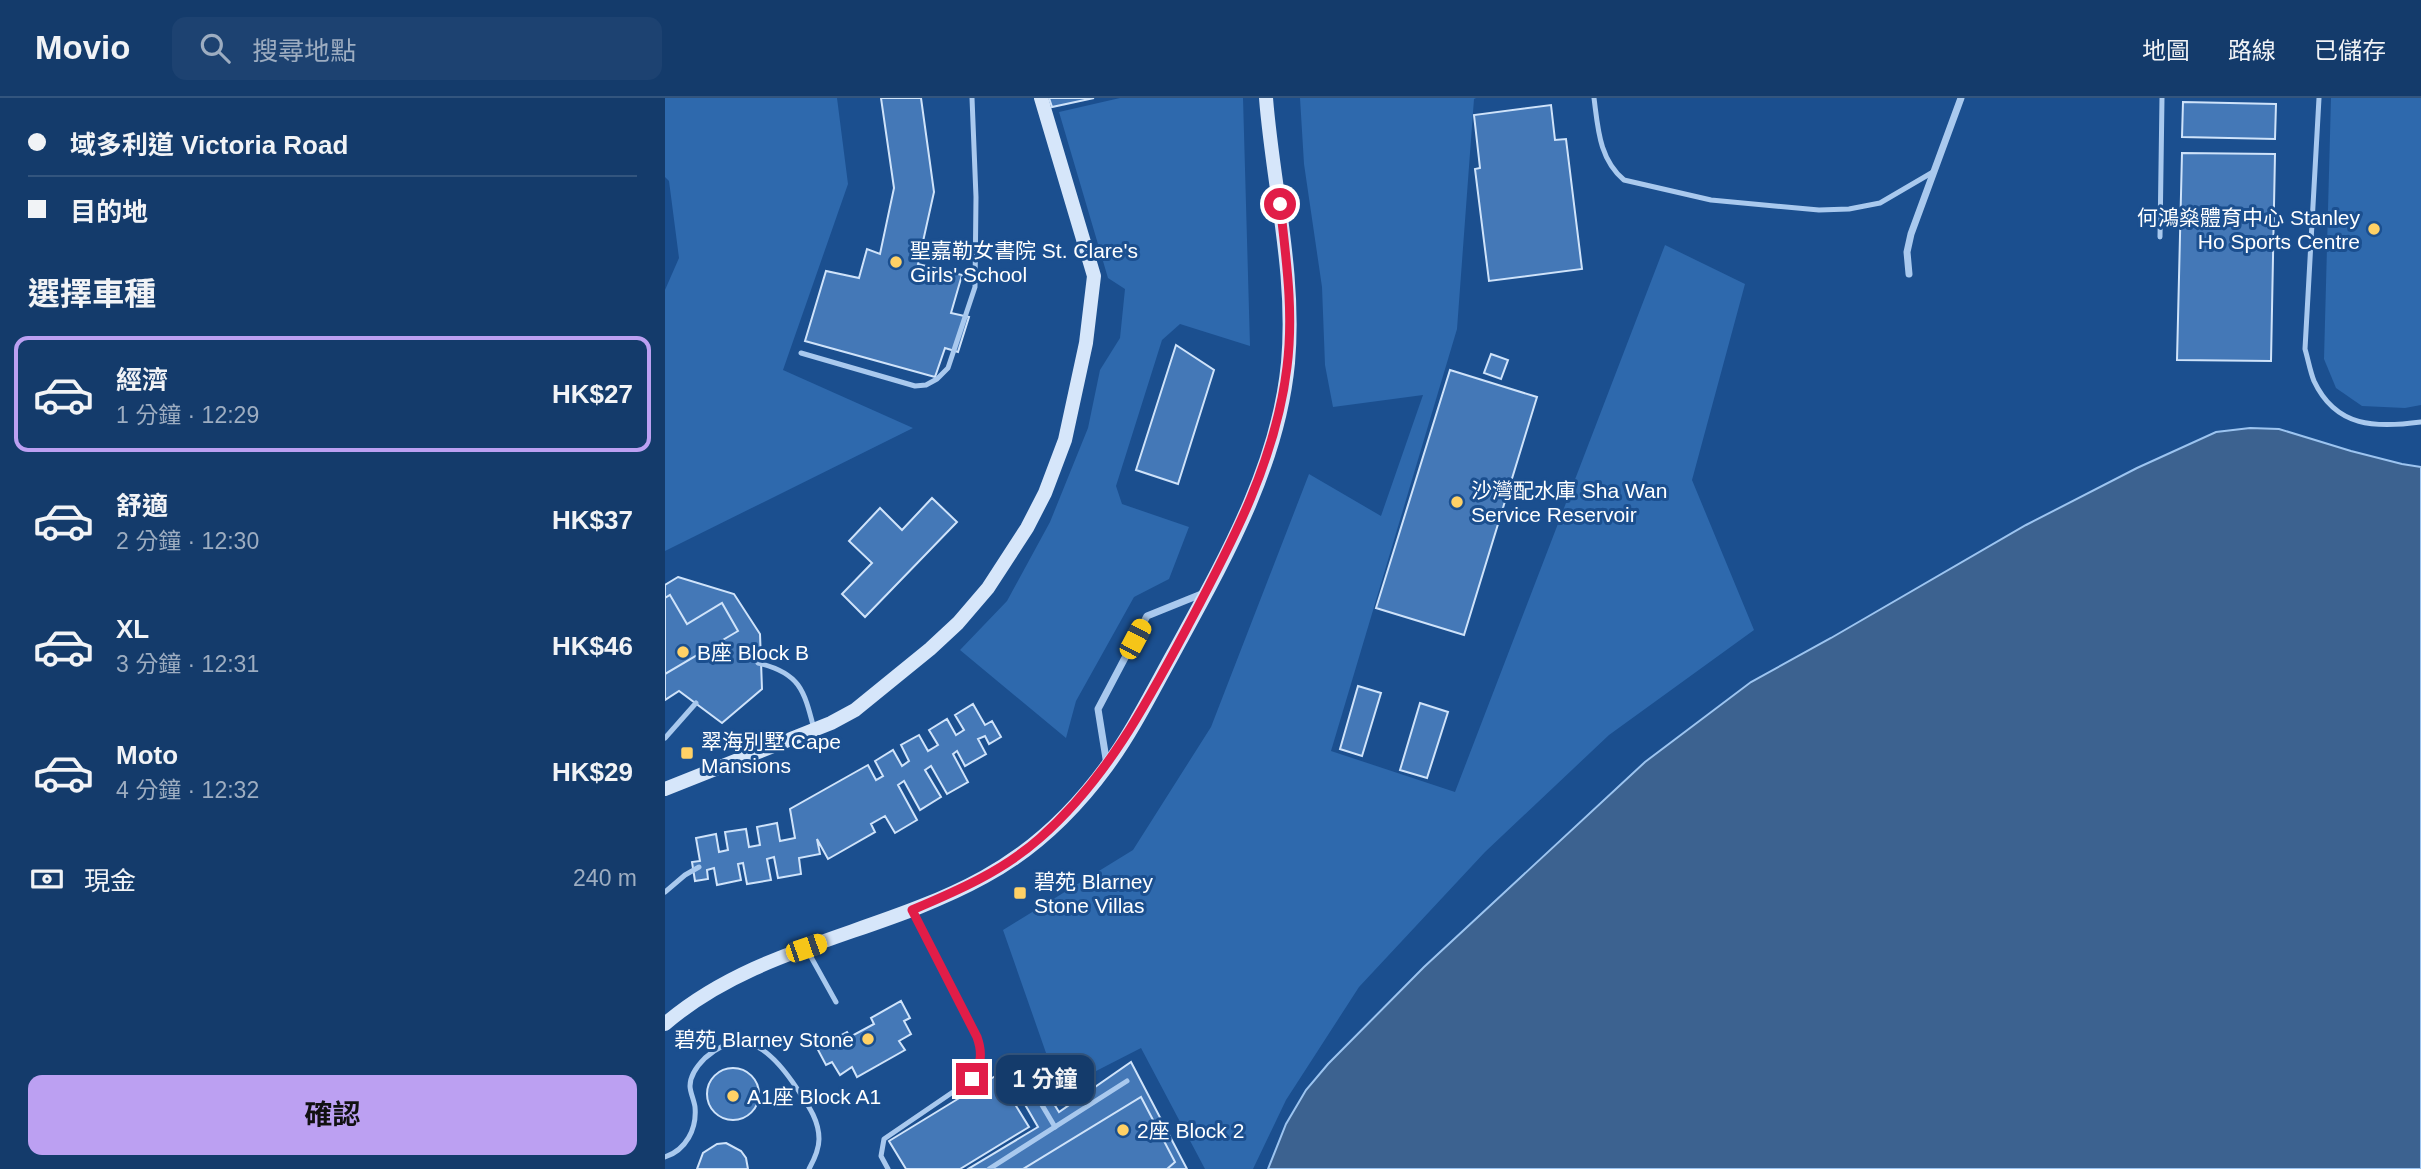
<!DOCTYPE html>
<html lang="zh-TW">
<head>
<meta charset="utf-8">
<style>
  :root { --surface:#143b6b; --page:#1d4271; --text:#f1f3f6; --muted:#9dadc1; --line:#33557e; --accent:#bca0f2 }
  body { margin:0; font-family:Helvetica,"Noto Sans TC",sans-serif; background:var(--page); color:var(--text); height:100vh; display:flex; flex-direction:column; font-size:26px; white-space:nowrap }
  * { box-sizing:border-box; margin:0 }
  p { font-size:23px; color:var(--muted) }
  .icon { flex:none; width:38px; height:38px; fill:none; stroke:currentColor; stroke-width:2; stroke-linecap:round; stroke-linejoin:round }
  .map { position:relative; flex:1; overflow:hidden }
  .details { display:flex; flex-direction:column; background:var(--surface); width:665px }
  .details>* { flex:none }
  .top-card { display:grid; align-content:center; height:154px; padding:0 28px; background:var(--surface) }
  .end { position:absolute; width:32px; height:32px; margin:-16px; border:9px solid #e11d48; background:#fff; box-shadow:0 0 0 4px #fff }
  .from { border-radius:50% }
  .bubble { position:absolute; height:49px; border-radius:14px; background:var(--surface); box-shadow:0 2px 5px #0004,0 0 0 2px var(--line); font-size:23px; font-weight:700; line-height:49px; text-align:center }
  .car { position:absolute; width:21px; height:42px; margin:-21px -10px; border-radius:9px; box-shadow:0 0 5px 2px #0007; background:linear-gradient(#f5c518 24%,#345 0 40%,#f5c518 0 76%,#345 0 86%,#f5c518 0) }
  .top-card b { display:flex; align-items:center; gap:24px; height:66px; font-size:26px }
  .top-card b+b { border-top:2px solid var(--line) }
  .top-card i { width:18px; height:18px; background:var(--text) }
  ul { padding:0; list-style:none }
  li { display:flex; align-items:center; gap:21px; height:116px; margin:0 14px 10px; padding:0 14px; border:4px solid transparent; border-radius:14px }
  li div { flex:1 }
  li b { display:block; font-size:26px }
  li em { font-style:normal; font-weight:700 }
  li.current { border-color:var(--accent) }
  li>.icon { width:63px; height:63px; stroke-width:1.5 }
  h2 { padding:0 28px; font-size:32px; line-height:84px }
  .pay { display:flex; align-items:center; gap:18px; height:77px; padding:0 28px; font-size:26px }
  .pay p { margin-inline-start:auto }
  .cta { display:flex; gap:14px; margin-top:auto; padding:14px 28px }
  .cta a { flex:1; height:80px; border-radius:14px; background:var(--accent); color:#111; font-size:28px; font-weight:700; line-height:80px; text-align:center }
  header { display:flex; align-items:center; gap:42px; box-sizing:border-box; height:98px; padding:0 35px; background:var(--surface); border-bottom:2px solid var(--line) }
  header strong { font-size:33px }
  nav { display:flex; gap:38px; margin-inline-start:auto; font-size:24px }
  .search { width:490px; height:63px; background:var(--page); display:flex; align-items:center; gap:18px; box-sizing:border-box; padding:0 24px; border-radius:14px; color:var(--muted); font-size:26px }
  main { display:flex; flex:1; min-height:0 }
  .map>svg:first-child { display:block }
</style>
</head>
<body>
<header>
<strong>Movio</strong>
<div class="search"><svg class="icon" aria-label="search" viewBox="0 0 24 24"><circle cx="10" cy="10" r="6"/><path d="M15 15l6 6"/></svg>搜尋地點</div>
<nav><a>地圖</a><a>路線</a><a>已儲存</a></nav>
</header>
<main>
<section class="details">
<div class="top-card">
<b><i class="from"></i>域多利道 Victoria Road</b>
<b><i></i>目的地</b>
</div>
<h2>選擇車種</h2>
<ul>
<li class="current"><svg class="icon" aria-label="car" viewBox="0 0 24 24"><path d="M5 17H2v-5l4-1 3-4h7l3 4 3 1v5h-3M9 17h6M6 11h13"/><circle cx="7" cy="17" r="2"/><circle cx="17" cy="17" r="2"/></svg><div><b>經濟</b><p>1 分鐘 · 12:29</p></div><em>HK$27</em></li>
<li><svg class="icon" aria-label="car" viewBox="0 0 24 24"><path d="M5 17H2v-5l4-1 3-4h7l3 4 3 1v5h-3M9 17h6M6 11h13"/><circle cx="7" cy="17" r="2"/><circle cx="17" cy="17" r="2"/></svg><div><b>舒適</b><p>2 分鐘 · 12:30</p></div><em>HK$37</em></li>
<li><svg class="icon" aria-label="car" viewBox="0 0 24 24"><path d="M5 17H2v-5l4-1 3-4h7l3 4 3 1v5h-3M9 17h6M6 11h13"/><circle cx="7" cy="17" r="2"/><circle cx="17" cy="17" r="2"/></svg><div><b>XL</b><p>3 分鐘 · 12:31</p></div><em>HK$46</em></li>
<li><svg class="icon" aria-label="car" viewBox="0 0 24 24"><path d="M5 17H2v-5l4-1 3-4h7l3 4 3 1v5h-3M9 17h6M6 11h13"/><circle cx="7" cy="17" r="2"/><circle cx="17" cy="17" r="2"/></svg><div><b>Moto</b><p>4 分鐘 · 12:32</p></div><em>HK$29</em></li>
</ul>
<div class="pay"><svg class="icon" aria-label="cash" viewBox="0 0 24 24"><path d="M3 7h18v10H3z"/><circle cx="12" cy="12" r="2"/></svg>現金<p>240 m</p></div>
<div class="cta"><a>確認</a></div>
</section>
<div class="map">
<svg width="1756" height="1071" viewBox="0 0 1756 1071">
  <rect width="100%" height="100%" fill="#1b4f8f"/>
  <g fill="#2e69ad">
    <polygon points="0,0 172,0 183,86 118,272 248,330 0,453 0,192 14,160 4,83 0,79"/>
    <polygon points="455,0 578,0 585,248 515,226 497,242 451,388 457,406 524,429 504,481 469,499 411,603 401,640 295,552 342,503 385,424 423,330 435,272 455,240 460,191 443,180 394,14"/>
    <polygon points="635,0 811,0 809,1 792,231 666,653 790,694 1000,147 1080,186 1027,382 1089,532 944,637 820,754 694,889 621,1002 588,1071 540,1071 476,950 394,992 338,832 468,752 546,629 644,376 716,418 758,297 668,309 660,267 657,189 639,66"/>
    <polygon points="1666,0 1756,0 1756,307 1740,310 1697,308 1671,290 1659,261"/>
  </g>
  <polygon fill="#3c6290" stroke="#9cc4f0" stroke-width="2" points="1585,330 1614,331 1686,353 1737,366 1756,369 1756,1071 603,1071 621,1026 641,992 663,966 759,869 980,664 1086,584 1166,540 1361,427 1472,370 1551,334"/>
  <g fill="#4478b7" stroke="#cfe3fa" stroke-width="2">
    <polygon points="216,0 256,0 269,94 253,166 297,177 286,215 304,219 293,254 280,250 270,279 140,243 161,173 194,180 202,151 215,156 229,90"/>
    <polygon points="384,0 429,0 387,9"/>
    <polygon points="1518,4 1611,6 1610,41 1517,39"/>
    <polygon points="886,7 890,42 901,41 917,171 824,183 810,71 815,70 809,17"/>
    <polygon points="1517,55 1610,56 1606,263 1512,262"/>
    <polygon points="511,247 549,272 513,386 471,372"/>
    <polygon points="826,256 843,262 836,281 819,275"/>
    <polygon points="785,272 872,299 799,537 711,510"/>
    <polygon points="267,400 292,424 200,519 177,496 207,465 184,443 215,410 237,432"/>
    <polygon points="13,479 69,496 95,536 97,591 57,625 14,593 0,602 0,487"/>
    <polygon points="5,497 22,526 57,505 73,533 0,576 0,500"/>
    <polygon points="693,588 716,595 697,658 675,651"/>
    <polygon points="755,605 783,614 762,680 735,672"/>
    <polygon points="308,606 320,627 327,623 336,639 324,646 320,638 313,641 321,656 300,668 292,653 288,656 303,684 282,696 266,668 260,672 276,699 255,712 239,683 233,687 252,722 230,735 220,718 206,726 210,734 163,761 152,741 155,756 134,760 136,776 113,780 109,759 102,761 106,782 82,786 78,765 73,766 76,782 52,787 49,770 42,772 43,781 30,783 27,764 35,763 31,740 51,736 54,754 63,752 60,734 81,731 84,749 95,747 92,729 112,725 115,743 130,740 125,711 203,667 211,682 218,678 210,663 228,652 237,668 244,663 236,647 254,637 263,653 273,647 264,632 282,621 291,637 299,632 290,617"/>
    <polygon points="236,903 245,920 239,923 246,936 234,943 240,952 192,979 187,969 175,977 167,964 161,967 152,950 182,934 185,939 209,926 206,920"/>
    <polygon points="466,964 522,1071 303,1071 373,1029 347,984 368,972 394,1014"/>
    <circle cx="68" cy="996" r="26"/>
    <polygon points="332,977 364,1029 295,1071 241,1071 224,1043"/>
    <polygon points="476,999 510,1064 502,1071 358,1071"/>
    <polygon points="61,1045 76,1053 81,1060 83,1071 32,1071 38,1055 52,1046"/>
  </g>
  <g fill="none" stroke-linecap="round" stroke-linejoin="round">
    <g stroke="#a9c9ee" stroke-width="5">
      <path d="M 929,0 C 933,30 934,61 959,82 L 1046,102 L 1154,112 L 1184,111 L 1215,105 L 1268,74"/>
      <path d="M 1654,0 L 1640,251 C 1643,261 1645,273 1649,283 C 1671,330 1711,330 1756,324"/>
      <polyline points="1495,139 1497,0"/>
      <polyline points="136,255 250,288 261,287 272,281 283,270 310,189 311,99 307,0"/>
      <path d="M 93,565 C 135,575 139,592 149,631"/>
      <polyline points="0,640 31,605"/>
      <polyline points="0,794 20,777 34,769"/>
      <polyline points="141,850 171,904"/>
      <polyline points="361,980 390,1029"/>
      <path d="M 0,1059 C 21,1052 32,1031 30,1009 C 29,1002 25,994 25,988 C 25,977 33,967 40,960 C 81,924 110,957 133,992 C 143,1007 154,1022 154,1041 C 154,1052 149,1062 144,1071"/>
      <path d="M 223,1071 L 216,1058 L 219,1041 L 307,981 C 317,965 318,956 312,939 L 247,812"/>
      <polyline points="324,1071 462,983"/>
    </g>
    <g stroke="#a9c9ee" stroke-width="7">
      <polyline points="1244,176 1242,154 1246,136 1296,0"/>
      <polyline points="442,667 433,611 482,518 539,495"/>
    </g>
    <g stroke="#d6e6fa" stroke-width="14">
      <polyline points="0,691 166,625 190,612 265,551 293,525 323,490 362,430 380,395 400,342 421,245 429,178 376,0"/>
      <path d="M 0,926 C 90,848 216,836 319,779 C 367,753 409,713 442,668 C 467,634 487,594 508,556 C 557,466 613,370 623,265 C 631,175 608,89 601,0"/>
    </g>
  </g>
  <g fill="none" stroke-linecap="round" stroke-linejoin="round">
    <path stroke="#e11d48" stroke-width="9" d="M 307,981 C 316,965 318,956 312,939 L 247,812 C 292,793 338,773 375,740 C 443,680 483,603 525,524 C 568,443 611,361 622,269 C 629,214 621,160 615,106"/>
  </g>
  <g fill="#ffd166" stroke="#1b4f8f" stroke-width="2.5">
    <circle cx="1709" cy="131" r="7"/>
    <circle cx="231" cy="164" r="7"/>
    <circle cx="792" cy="404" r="7"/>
    <circle cx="18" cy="554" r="7"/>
    <rect x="15" y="648" width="14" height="14" rx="3.5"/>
    <rect x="348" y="788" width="14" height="14" rx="3.5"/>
    <circle cx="203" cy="941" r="7"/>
    <circle cx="68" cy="998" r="7"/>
    <circle cx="458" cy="1032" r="7"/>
  </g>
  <g text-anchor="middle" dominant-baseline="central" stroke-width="6" stroke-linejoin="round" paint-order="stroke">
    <g font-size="21" fill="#fff" stroke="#1b4f8f" text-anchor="start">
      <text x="1695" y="119" text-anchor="end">何鴻燊體育中心 Stanley<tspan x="1695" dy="24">Ho Sports Centre</tspan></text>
      <text x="245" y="152">聖嘉勒女書院 St. Clare's<tspan x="245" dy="24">Girls' School</tspan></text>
      <text x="806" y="392">沙灣配水庫 Sha Wan<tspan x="806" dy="24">Service Reservoir</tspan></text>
      <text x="32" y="554">B座 Block B</text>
      <text x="36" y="643">翠海別墅 Cape<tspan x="36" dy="24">Mansions</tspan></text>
      <text x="369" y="783">碧苑 Blarney<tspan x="369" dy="24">Stone Villas</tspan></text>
      <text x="189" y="941" text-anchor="end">碧苑 Blarney Stone</text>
      <text x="82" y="998">A1座 Block A1</text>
      <text x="472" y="1032">2座 Block 2</text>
    </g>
  </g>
</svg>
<i class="end from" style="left:615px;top:106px"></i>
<i class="end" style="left:307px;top:981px"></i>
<div class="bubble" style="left:331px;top:957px;width:98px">1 分鐘</div>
<i class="car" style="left:470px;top:541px;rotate:28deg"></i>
<i class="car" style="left:141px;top:850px;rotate:71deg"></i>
</div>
</main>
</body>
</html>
